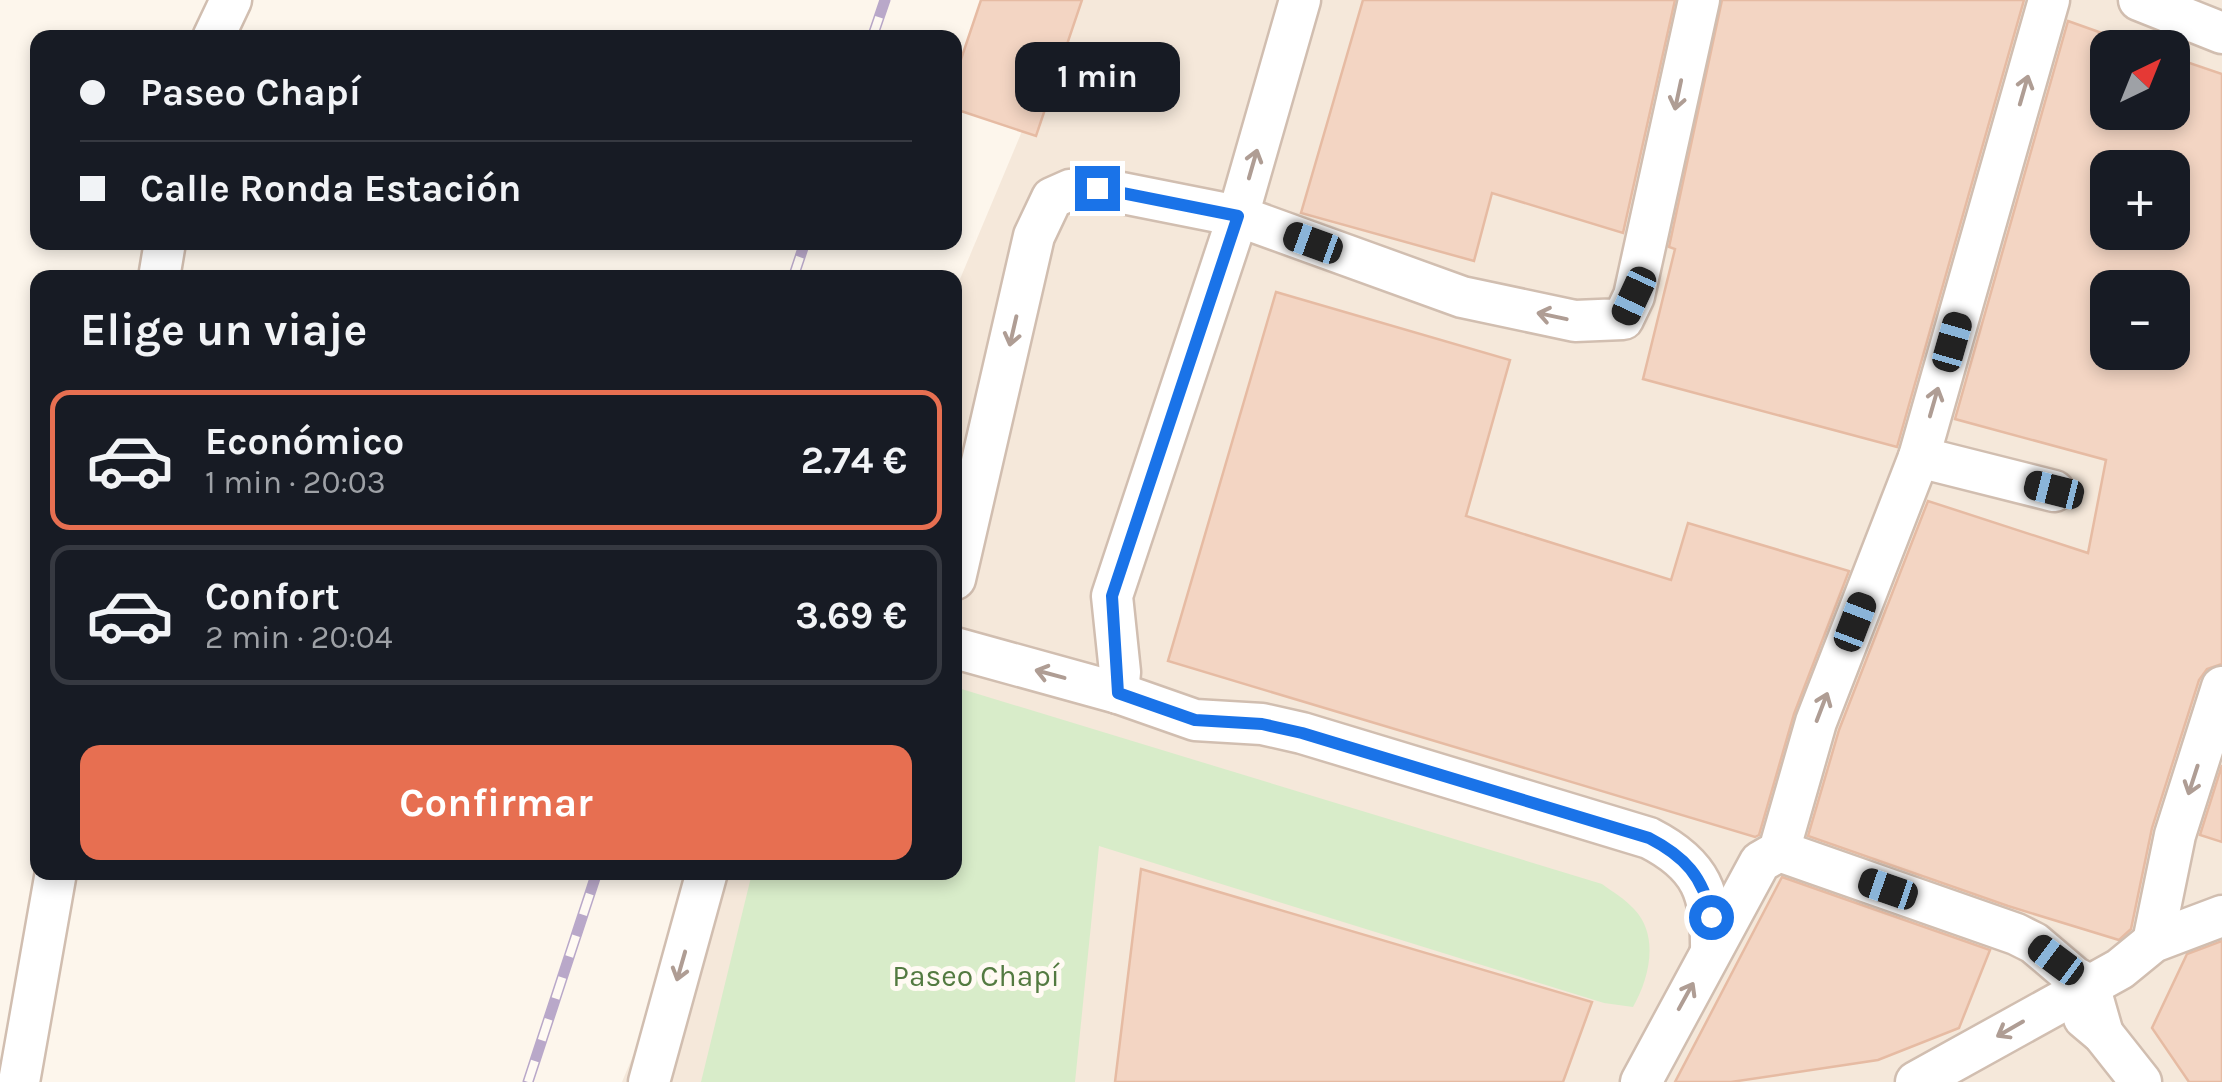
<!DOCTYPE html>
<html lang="es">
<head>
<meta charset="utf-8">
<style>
  :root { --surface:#171b24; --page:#20242c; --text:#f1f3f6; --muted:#9ea1a6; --line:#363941; --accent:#e76f51 }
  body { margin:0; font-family:Karla,sans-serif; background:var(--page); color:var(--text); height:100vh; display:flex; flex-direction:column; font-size:38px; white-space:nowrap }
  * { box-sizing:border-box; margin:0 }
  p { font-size:32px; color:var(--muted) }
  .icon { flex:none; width:55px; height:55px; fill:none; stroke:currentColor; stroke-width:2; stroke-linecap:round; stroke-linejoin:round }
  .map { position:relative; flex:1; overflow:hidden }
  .side { position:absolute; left:30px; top:270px; width:932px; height:610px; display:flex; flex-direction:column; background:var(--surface); border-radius:20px; box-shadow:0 5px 15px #0003 }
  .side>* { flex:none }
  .hud { position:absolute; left:30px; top:30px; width:932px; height:220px; border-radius:20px; box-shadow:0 5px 15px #0003; display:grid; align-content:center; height:220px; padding:0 50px; background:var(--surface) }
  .needle { width:65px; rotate:43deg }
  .tools { position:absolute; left:2090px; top:30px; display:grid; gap:20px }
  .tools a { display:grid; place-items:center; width:100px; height:100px; border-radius:20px; background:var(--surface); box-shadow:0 5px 15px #0003; font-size:50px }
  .end { position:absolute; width:45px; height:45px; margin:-22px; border:12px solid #1a73e8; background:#fff; box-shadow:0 0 0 5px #fff }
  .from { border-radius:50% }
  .bubble { position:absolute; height:70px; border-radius:20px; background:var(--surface); box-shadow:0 5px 15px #0003; font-size:32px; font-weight:700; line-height:70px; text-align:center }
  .car { position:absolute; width:30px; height:60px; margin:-30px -15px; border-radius:12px; box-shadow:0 0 8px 2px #0007; background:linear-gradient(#222 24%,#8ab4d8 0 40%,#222 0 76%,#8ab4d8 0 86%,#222 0) }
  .hud b { display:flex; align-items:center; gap:35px; height:95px; font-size:38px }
  .hud b+b { border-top:2px solid var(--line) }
  .hud i { width:25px; height:25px; background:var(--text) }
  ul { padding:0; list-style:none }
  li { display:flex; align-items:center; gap:30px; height:140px; margin:0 20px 15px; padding:0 30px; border:5px solid var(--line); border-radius:20px }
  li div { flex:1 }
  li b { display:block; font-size:38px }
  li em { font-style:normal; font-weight:700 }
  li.active { border-color:var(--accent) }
  li>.icon { width:90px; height:90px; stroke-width:1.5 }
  h2 { padding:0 50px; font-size:45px; line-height:120px }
  .action { display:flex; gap:20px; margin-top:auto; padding:20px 50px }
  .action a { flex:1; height:115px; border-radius:20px; background:var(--accent); color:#fff; font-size:40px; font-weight:700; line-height:115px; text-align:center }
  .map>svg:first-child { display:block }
</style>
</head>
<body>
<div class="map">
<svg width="2222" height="1082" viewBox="0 0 2222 1082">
  <rect width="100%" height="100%" fill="#fdf6ec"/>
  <path fill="#f5e8da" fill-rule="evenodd" d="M 1077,0 L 2222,0 L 2222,1082 L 622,1082 L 710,873 L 955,872 L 955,291 ZM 2108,48 L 2172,48 L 2172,112 L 2108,112 ZM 2108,168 L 2172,168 L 2172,232 L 2108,232 ZM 2108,288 L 2172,288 L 2172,352 L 2108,352 Z"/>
  <path fill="#d8ecc9" d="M 955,687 L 1602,884 C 1613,892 1625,899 1634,909 C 1660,936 1649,979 1633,1007 L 1604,1003 L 1099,846 L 1075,1082 L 701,1082 L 752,873 L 955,872 Z"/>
  <g fill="#f3d5c3" stroke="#e6bba3" stroke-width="2.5" fill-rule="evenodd">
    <polygon points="981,0 1082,0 1036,136 955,109 955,77"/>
    <polygon points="1363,0 1675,0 1623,233 1492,193 1474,261 1301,213"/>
    <polygon points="1722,0 2024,0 1897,447 1643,379 1675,249 1669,247"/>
    <path d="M 2068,21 L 2144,48 L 2108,48 L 2108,112 L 2172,112 L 2172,57 L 2222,74 L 2222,664 L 2207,669 L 2199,680 L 2152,828 L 2131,929 L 2119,940 L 2008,906 L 1808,836 L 1839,730 L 1928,501 L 2088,553 L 2106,460 L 1955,419 ZM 2108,168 L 2172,168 L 2172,232 L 2108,232 ZM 2108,288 L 2172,288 L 2172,352 L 2108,352 Z"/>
    <polygon points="1276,292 1510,360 1466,516 1671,580 1688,523 1849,571 1794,714 1759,835 1755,837 1168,661"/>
    <polygon points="2222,765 2222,842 2200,835"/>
    <polygon points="1141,869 1592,1002 1563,1082 1115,1082"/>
    <polygon points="1782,877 1990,950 1959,1028 1878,1060 1731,1082 1675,1082"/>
    <polygon points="2222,941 2222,1082 2189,1082 2152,1028 2187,954"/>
  </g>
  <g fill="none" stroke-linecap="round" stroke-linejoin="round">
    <defs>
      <g id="street">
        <polyline points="2139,0 2222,33"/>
        <polyline points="213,38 231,0"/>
        <polyline points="159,278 165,242"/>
        <polyline points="1919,457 2054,491"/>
        <polyline points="955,579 1034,236 1052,198 1070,190 1097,188 1238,216 1462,297 1575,321 1623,319 1634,296 1699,0"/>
        <path d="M 955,648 L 1118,693 L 1195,720 L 1262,724 L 1302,733 L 1649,838 C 1702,865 1712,894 1711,951"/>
        <polyline points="1118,693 1120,672 1112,596 1238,216 1300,0"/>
        <polyline points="1779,851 2016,934 2034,943 2074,977 2089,985 2103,1034"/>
        <polyline points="2153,942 2175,835 2222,687"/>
        <polyline points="2084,1018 2103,1034 2141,1082"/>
        <polyline points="19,1082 56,872"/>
        <polyline points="649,1082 707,872"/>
        <polyline points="1641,1082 1760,862 1779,851 1816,722 1919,457 2049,0"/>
        <polyline points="1916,1082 2120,969 2153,942 2222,916"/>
      </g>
    </defs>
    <use href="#street" stroke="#d1beb0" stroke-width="45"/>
    <use href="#street" stroke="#fff" stroke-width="40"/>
    <defs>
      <g id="rail">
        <polyline points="872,38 885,0"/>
        <polyline points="793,278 805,242"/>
        <polyline points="528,1082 597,872"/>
      </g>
    </defs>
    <use href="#rail" stroke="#b9a8c9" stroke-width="11"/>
    <use href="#rail" stroke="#fffaf3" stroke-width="8" stroke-dasharray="22" stroke-linecap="butt"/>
  </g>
  <defs><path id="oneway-shaft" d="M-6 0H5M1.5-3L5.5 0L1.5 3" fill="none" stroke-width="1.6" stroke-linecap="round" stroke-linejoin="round" transform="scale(2.5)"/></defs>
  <g stroke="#af9d94">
    <use href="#oneway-shaft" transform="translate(2024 90) rotate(-74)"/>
    <use href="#oneway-shaft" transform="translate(1678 95) rotate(102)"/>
    <use href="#oneway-shaft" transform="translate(1253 164) rotate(-74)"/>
    <use href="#oneway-shaft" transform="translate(1552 316) rotate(-168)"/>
    <use href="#oneway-shaft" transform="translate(1013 331) rotate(103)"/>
    <use href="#oneway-shaft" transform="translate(1934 402) rotate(-74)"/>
    <use href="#oneway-shaft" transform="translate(1050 674) rotate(-165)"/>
    <use href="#oneway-shaft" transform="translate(1822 707) rotate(-69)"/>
    <use href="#oneway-shaft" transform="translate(2193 780) rotate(108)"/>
    <use href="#oneway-shaft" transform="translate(681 966) rotate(106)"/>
    <use href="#oneway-shaft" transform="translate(1686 996) rotate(-61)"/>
    <use href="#oneway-shaft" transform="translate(2010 1029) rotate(150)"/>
  </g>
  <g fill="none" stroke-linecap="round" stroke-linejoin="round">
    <path stroke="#1a73e8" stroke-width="12" d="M 1097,188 L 1238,216 L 1112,596 L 1118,693 L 1195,720 L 1262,724 L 1302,733 L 1649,838 C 1684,856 1704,877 1711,917"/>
  </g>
  <g text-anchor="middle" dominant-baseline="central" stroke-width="10" stroke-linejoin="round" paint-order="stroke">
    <g font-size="30" fill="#537a41" stroke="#fffaf3">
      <text x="976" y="976">Paseo Chapí</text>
    </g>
  </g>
</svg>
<div class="tools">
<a><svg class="needle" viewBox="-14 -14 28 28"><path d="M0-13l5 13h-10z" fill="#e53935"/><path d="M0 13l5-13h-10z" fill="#9ea1a6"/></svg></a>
<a>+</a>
<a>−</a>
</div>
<i class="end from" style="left:1711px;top:917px"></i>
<i class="end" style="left:1097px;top:188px"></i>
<div class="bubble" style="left:1015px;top:42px;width:165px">1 min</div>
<i class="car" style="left:1313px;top:243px;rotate:290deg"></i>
<i class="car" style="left:1634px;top:296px;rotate:205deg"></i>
<i class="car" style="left:1952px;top:342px;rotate:16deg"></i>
<i class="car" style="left:2054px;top:490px;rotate:284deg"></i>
<i class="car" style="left:1855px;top:622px;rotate:21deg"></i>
<i class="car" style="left:1888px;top:889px;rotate:289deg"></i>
<i class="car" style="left:2056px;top:960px;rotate:307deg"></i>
<div class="hud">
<b><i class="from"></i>Paseo Chapí</b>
<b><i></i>Calle Ronda Estación</b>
</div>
<section class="side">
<h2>Elige un viaje</h2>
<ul>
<li class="active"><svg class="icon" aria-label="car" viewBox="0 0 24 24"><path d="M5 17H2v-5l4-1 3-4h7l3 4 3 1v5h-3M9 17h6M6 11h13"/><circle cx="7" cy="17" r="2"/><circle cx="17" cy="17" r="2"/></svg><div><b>Económico</b><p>1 min · 20:03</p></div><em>2.74 €</em></li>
<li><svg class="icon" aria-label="car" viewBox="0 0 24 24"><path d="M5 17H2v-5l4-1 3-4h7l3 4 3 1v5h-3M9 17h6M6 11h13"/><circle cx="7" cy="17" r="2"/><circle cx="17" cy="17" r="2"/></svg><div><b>Confort</b><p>2 min · 20:04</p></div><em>3.69 €</em></li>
</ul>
<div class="action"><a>Confirmar</a></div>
</section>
</div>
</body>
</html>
